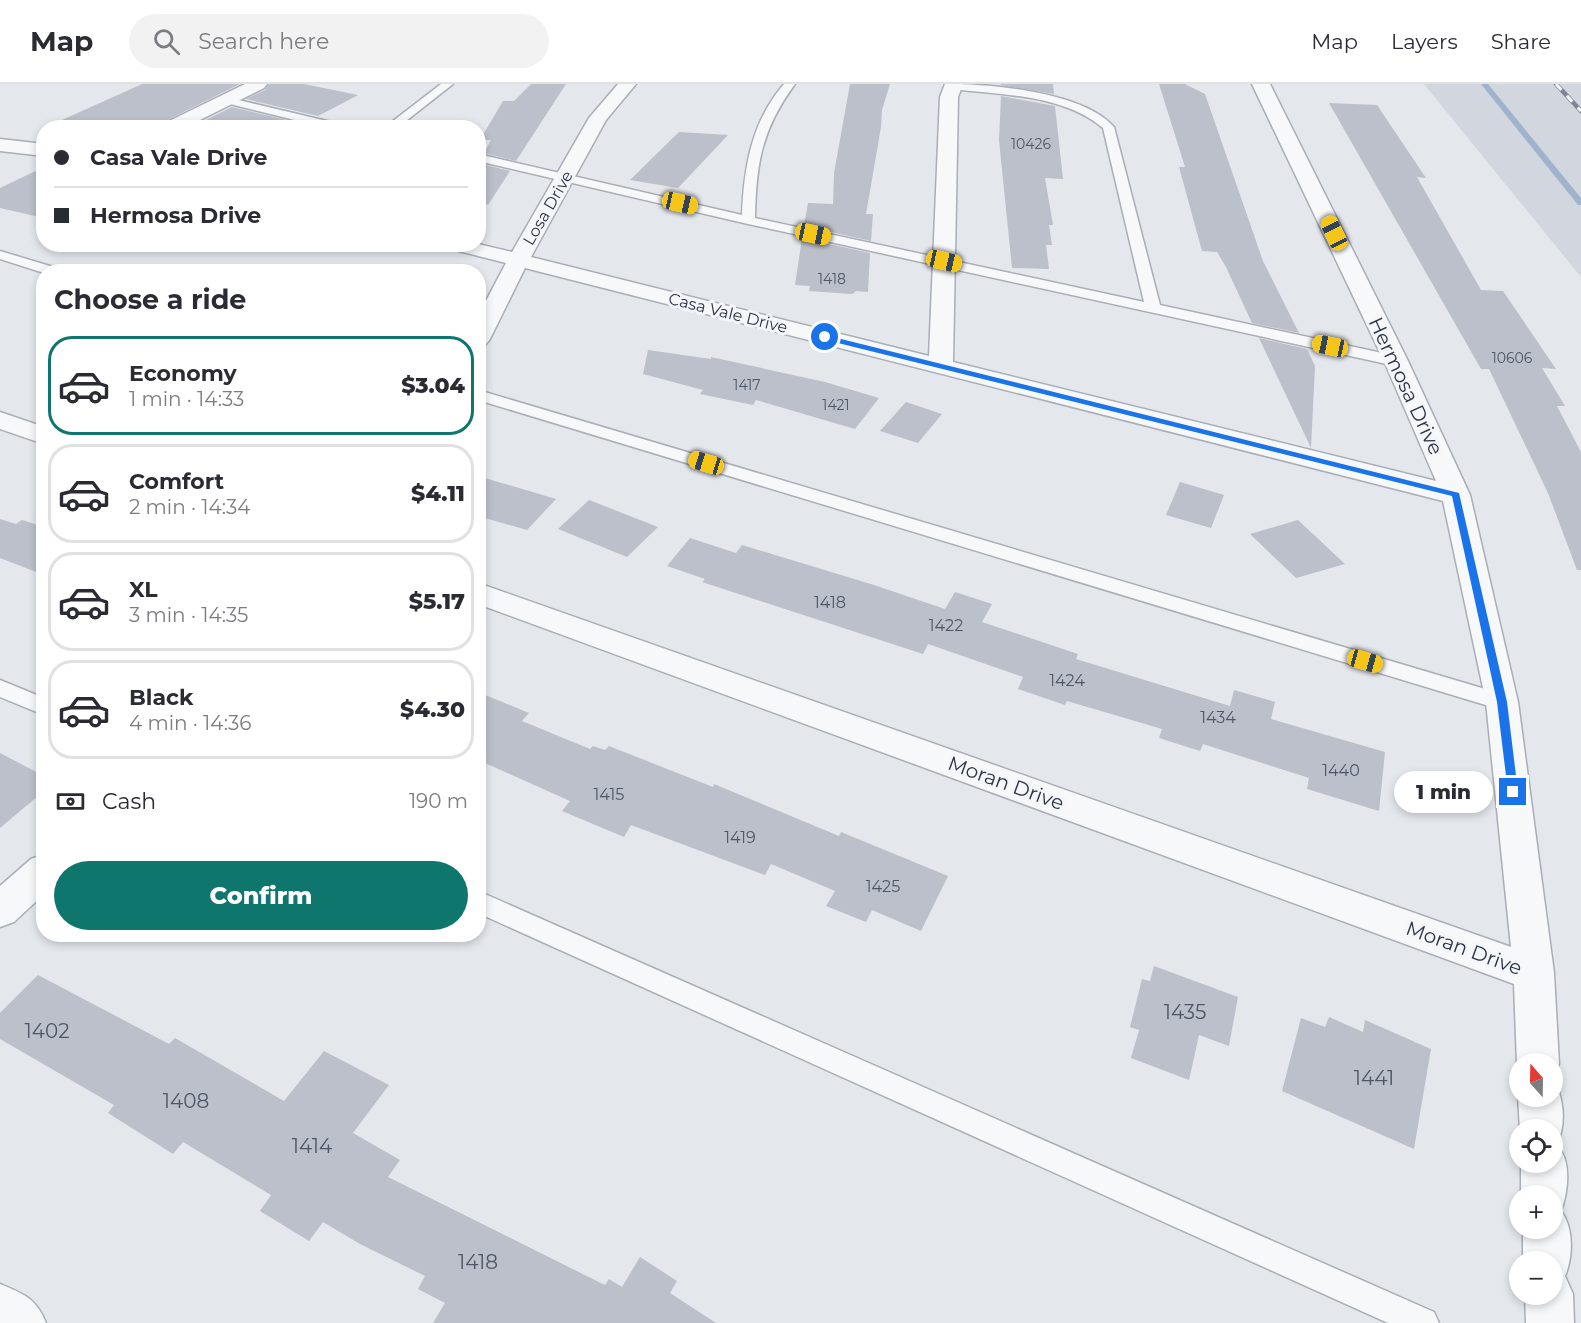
<!DOCTYPE html>
<html lang="en">
<head>
<meta charset="utf-8">
<style>
  :root { --surface:#fff; --page:#f2f2f3; --text:#2b2b33; --muted:#7c7c81; --line:#e1e1e2; --accent:#0f766e }
  body { margin:0; font-family:Montserrat,sans-serif; background:var(--page); color:var(--text); height:100vh; display:flex; flex-direction:column; font-size:22px; white-space:nowrap }
  * { box-sizing:border-box; margin:0 }
  p { font-size:20px; color:var(--muted) }
  .icon { flex:none; width:33px; height:33px; fill:none; stroke:currentColor; stroke-width:2; stroke-linecap:round; stroke-linejoin:round }
  .map { position:relative; flex:1; overflow:hidden }
  .side { position:absolute; left:36px; top:180px; width:450px; height:678px; display:flex; flex-direction:column; background:var(--surface); border-radius:24px; box-shadow:0 3px 9px #0003 }
  .side>* { flex:none }
  .top-card { position:absolute; left:36px; top:36px; width:450px; height:132px; border-radius:24px; box-shadow:0 3px 9px #0003; display:grid; align-content:center; height:132px; padding:0 18px; background:var(--surface) }
  .needle { width:39px; rotate:340deg }
  .fabs { position:absolute; left:1509px; top:969px; display:grid; gap:12px }
  .fabs a { display:grid; place-items:center; width:54px; height:54px; border-radius:50%; background:var(--surface); box-shadow:0 3px 9px #0003; font-size:30px }
  .end { position:absolute; width:27px; height:27px; margin:-14px; border:8px solid #1a73e8; background:#fff; box-shadow:0 0 0 3px #fff }
  .from { border-radius:50% }
  .bubble { position:absolute; height:42px; border-radius:21px; background:var(--surface); box-shadow:0 3px 9px #0003; font-size:20px; font-weight:800; line-height:42px; text-align:center }
  .car { position:absolute; width:18px; height:36px; margin:-18px -9px; border-radius:8px; box-shadow:0 0 4px 2px #0007; background:linear-gradient(#f5c518 24%,#345 0 40%,#f5c518 0 76%,#345 0 86%,#f5c518 0) }
  .top-card b { display:flex; align-items:center; gap:21px; height:57px; font-size:22px }
  .top-card b+b { border-top:2px solid var(--line) }
  .top-card i { width:15px; height:15px; background:var(--text) }
  ul { padding:0; list-style:none }
  li { display:flex; align-items:center; gap:18px; height:99px; margin:0 12px 9px; padding:0 6px; border:3px solid var(--line); border-radius:24px }
  li div { flex:1 }
  li b { display:block; font-size:22px }
  li em { font-style:normal; font-weight:800 }
  li.selected { border-color:var(--accent) }
  li>.icon { width:54px; height:54px; stroke-width:1.5 }
  h2 { padding:0 18px; font-size:27px; line-height:72px }
  .pay { display:flex; align-items:center; gap:15px; height:66px; padding:0 18px; font-size:22px }
  .pay p { margin-inline-start:auto }
  .cta { display:flex; gap:12px; margin-top:auto; padding:12px 18px }
  .cta a { flex:1; height:69px; border-radius:36px; background:var(--accent); color:#fff; font-size:24px; font-weight:800; line-height:69px; text-align:center }
  header { display:flex; align-items:center; gap:36px; box-sizing:border-box; height:84px; padding:0 30px; background:var(--surface); border-bottom:2px solid var(--line) }
  header strong { font-size:28px }
  nav { display:flex; gap:33px; margin-inline-start:auto; font-size:21px }
  .search { width:420px; height:54px; background:var(--page); display:flex; align-items:center; gap:15px; box-sizing:border-box; padding:0 21px; border-radius:33px; color:var(--muted); font-size:22px }
  .map>svg:first-child { display:block }
</style>
</head>
<body>
<header>
<strong>Map</strong>
<div class="search"><svg class="icon" aria-label="search" viewBox="0 0 24 24"><circle cx="10" cy="10" r="6"/><path d="M15 15l6 6"/></svg>Search here</div>
<nav><a>Map</a><a>Layers</a><a>Share</a></nav>
</header>
<div class="map">
<svg width="1581" height="1239" viewBox="0 0 1581 1239">
  <rect width="100%" height="100%" fill="#e4e7ec"/>
  <polygon fill="#d2d6de" points="1424,0 1581,0 1581,193"/>
  <g fill="none" stroke-linecap="round" stroke-linejoin="round">
    <polygon fill="#9fb4cc" fill-rule="evenodd" points="1481,0 1488,0 1581,114 1581,121 1578,121"/>
  </g>
  <g fill="#bbc0ca">
    <polygon points="142,0 240,0 161,39 62,36"/>
    <polygon points="269,0 304,0 358,11 318,32 246,15 265,6"/>
    <polygon points="531,0 566,0 516,77 484,69 491,56 480,56 503,17 514,17"/>
    <polygon points="850,0 890,0 882,26 881,43 866,130 873,130 871,157 804,142 808,119 833,120 834,89"/>
    <polygon points="1001,0 1053,0 1054,10 1001,1"/>
    <polygon points="1159,0 1185,0 1205,10 1263,177 1299,249 1252,239 1226,183 1217,168 1202,167 1179,83 1185,83"/>
    <polygon points="1001,12 1055,22 1063,95 1045,94 1053,141 1049,141 1052,161 1046,161 1049,185 1012,184 999,56"/>
    <polygon points="1329,19 1377,21 1426,94 1417,93 1481,206 1503,207 1556,285 1542,284 1565,322 1557,322 1581,368 1581,486 1577,486 1548,409 1489,285 1481,285"/>
    <polygon points="232,23 303,40 296,44 215,44 222,40 198,40"/>
    <polygon points="679,48 728,51 678,104 630,96"/>
    <polygon points="478,79 510,87 488,121 478,115"/>
    <polygon points="44,83 44,134 0,124 0,104"/>
    <polygon points="802,154 870,169 868,208 856,207 852,210 809,207 810,202 795,201"/>
    <polygon points="1259,254 1307,265 1315,282 1311,364"/>
    <polygon points="648,266 711,275 711,273 825,298 879,314 855,345 756,316 753,321 700,310 703,306 643,290"/>
    <polygon points="906,318 942,330 918,359 880,347"/>
    <polygon points="478,392 556,415 527,446 478,432"/>
    <polygon points="1180,398 1224,411 1211,444 1166,431"/>
    <polygon points="589,416 658,443 627,473 558,445"/>
    <polygon points="0,435 16,440 22,436 44,443 44,491 0,474"/>
    <polygon points="1298,436 1345,480 1296,494 1250,450"/>
    <polygon points="690,454 736,469 742,461 874,501 945,525 955,508 992,520 982,538 1078,570 1076,575 1230,622 1234,606 1275,618 1271,635 1385,668 1379,727 1307,705 1309,694 1203,660 1200,667 1159,654 1162,645 1067,617 1065,621 1018,605 1023,593 928,560 923,570 702,498 705,495 667,482"/>
    <polygon points="478,608 529,629 522,637 590,665 593,662 605,666 609,662 713,703 714,700 839,752 841,748 948,792 921,847 872,826 866,838 826,822 835,807 771,780 765,791 631,741 624,753 562,727 570,717 485,679 478,686"/>
    <polygon points="0,669 44,692 44,707 0,744"/>
    <polygon points="1154,882 1238,913 1229,962 1199,951 1189,996 1131,974 1139,946 1130,943 1142,895 1150,897"/>
    <polygon points="38,891 169,960 175,954 284,1017 324,967 389,1001 353,1049 400,1076 388,1093 605,1201 609,1195 622,1203 640,1173 677,1197 670,1209 716,1239 433,1239 445,1219 418,1205 425,1192 360,1160 323,1138 309,1157 260,1127 271,1111 183,1058 173,1070 108,1029 114,1021 0,955 0,929"/>
    <polygon points="1329,933 1363,948 1365,936 1431,965 1414,1065 1282,1007 1301,934 1325,943"/>
  </g>
  <g fill="none" stroke-linecap="round" stroke-linejoin="round">
    <defs>
      <g id="lane">
        <polygon points="441,0 453,0 397,44 384,44"/>
        <path d="M 784,0 L 795,0 C 762,45 756,78 755,134 L 1144,218 L 1103,44 C 1063,10 1001,11 952,5 L 947,2 L 948,0 C 992,0 1084,8 1114,43 L 1160,221 L 1396,272 L 1404,277 L 1396,282 L 748,140 L 478,77 L 478,70 L 742,131 C 744,82 752,37 784,0 Z"/>
        <polygon points="226,13 348,42 349,44 327,44 222,18 220,16"/>
        <polygon points="0,167 60,185 62,188 44,189 0,175"/>
        <polygon points="478,306 1502,610 1509,612 1512,618 1509,624 1502,626 478,316"/>
        <polygon points="0,596 44,614 44,631 0,613"/>
        <polygon points="478,807 1434,1228 1439,1239 1388,1239 478,829"/>
      </g>
      <g id="street">
        <polygon points="245,0 267,0 264,4 184,44 160,44 163,40"/>
        <polygon points="618,0 636,0 606,36 531,173 929,272 940,13 945,0 963,0 958,13 953,278 1436,397 1384,277 1252,0 1270,0 1408,277 1470,411 1518,618 1554,889 1559,980 1553,994 1552,980 1520,980 1520,986 1517,980 1514,900 478,520 478,499 1511,863 1486,618 1443,417 525,184 490,255 486,260 478,262 478,232 506,179 447,164 444,160 478,160 512,168 589,34"/>
        <polygon points="0,55 44,60 44,72 0,67"/>
        <polygon points="0,328 44,343 44,360 0,345"/>
        <polygon points="44,770 44,810 14,838 0,843 0,802 31,775"/>
        <path d="M 1552,996 L 1555,997 C 1564,1018 1566,1040 1557,1061 C 1572,1077 1568,1108 1561,1127 C 1574,1144 1573,1173 1565,1192 L 1573,1210 L 1574,1239 L 1526,1239 L 1525,1210 L 1552,1210 L 1552,1178 L 1523,1178 L 1523,1144 L 1552,1144 L 1552,1112 L 1521,1112 L 1521,1078 L 1552,1078 L 1552,1046 L 1520,1047 L 1518,1012 L 1520,1009 L 1520,1012 L 1552,1012 Z"/>
        <path d="M 0,1200 C 24,1210 36,1214 46,1239 L 0,1239 Z"/>
      </g>
    </defs>
    <use href="#lane" stroke="#a9aeb7" stroke-width="3"/>
    <use href="#street" stroke="#a9aeb7" stroke-width="3"/>
    <use href="#lane" fill="#f7f8fa" fill-rule="evenodd"/>
    <use href="#street" fill="#f7f8fa" fill-rule="evenodd"/>
    <defs>
      <polyline id="rail" points="1556,0 1581,27"/>
    </defs>
    <use href="#rail" stroke="#7d8696" stroke-width="4.5"/>
    <use href="#rail" stroke="#f4f6f9" stroke-width="3" stroke-dasharray="8" stroke-linecap="butt"/>
  </g>
  <polygon fill="#1a73e8" points="825,251 1459,409 1507,618 1518,708 1516,711 1509,711 1508,708 1497,618 1452,412 822,255"/>
  <g text-anchor="middle" dominant-baseline="central" stroke-width="6" stroke-linejoin="round" paint-order="stroke">
    <g font-size="14" fill="#4f5766">
      <text x="1031" y="60">10426</text>
      <text x="832" y="195">1418</text>
      <text x="1512" y="274">10606</text>
      <text x="747" y="301">1417</text>
      <text x="836" y="321">1421</text>
    </g>
    <g font-size="16" fill="#2b3445" stroke="#f4f6f9">
      <text transform="translate(548 124) rotate(-60)">Losa Drive</text>
      <text transform="translate(728 229) rotate(14)">Casa Vale Drive</text>
    </g>
    <g font-size="16" fill="#4f5766">
      <text x="830" y="518">1418</text>
      <text x="946" y="541">1422</text>
      <text x="1067" y="596">1424</text>
      <text x="1218" y="633">1434</text>
      <text x="1341" y="686">1440</text>
      <text x="609" y="710">1415</text>
      <text x="740" y="753">1419</text>
      <text x="883" y="802">1425</text>
    </g>
    <g font-size="20" fill="#2b3445" stroke="#f4f6f9">
      <text transform="translate(1406 302) rotate(65)">Hermosa Drive</text>
      <text transform="translate(1006 699) rotate(20)">Moran Drive</text>
      <text transform="translate(1464 864) rotate(20)">Moran Drive</text>
    </g>
    <g font-size="20" fill="#4f5766">
      <text x="1185" y="928">1435</text>
      <text x="47" y="947">1402</text>
      <text x="1374" y="994">1441</text>
      <text x="186" y="1017">1408</text>
      <text x="312" y="1062">1414</text>
      <text x="478" y="1178">1418</text>
    </g>
  </g>
</svg>
<div class="fabs">
<a><svg class="needle" viewBox="-14 -14 28 28"><path d="M0-13l5 13h-10z" fill="#e53935"/><path d="M0 13l5-13h-10z" fill="#7c7c81"/></svg></a>
<a><svg class="icon" aria-label="locate" viewBox="0 0 24 24"><circle cx="12" cy="12" r="6"/><path d="M12 2v4M12 18v4M2 12h4M18 12h4"/></svg></a>
<a>+</a>
<a>−</a>
</div>
<i class="end from" style="left:825px;top:253px"></i>
<i class="end" style="left:1513px;top:708px"></i>
<div class="bubble" style="left:1394px;top:687px;width:99px">1 min</div>
<i class="car" style="left:680px;top:119px;rotate:103deg"></i>
<i class="car" style="left:1334px;top:149px;rotate:334deg"></i>
<i class="car" style="left:813px;top:150px;rotate:102deg"></i>
<i class="car" style="left:944px;top:177px;rotate:103deg"></i>
<i class="car" style="left:1330px;top:262px;rotate:282deg"></i>
<i class="car" style="left:706px;top:379px;rotate:287deg"></i>
<i class="car" style="left:1365px;top:577px;rotate:106deg"></i>
<div class="top-card">
<b><i class="from"></i>Casa Vale Drive</b>
<b><i></i>Hermosa Drive</b>
</div>
<section class="side">
<h2>Choose a ride</h2>
<ul>
<li class="selected"><svg class="icon" aria-label="car" viewBox="0 0 24 24"><path d="M5 17H2v-5l4-1 3-4h7l3 4 3 1v5h-3M9 17h6M6 11h13"/><circle cx="7" cy="17" r="2"/><circle cx="17" cy="17" r="2"/></svg><div><b>Economy</b><p>1 min · 14:33</p></div><em>$3.04</em></li>
<li><svg class="icon" aria-label="car" viewBox="0 0 24 24"><path d="M5 17H2v-5l4-1 3-4h7l3 4 3 1v5h-3M9 17h6M6 11h13"/><circle cx="7" cy="17" r="2"/><circle cx="17" cy="17" r="2"/></svg><div><b>Comfort</b><p>2 min · 14:34</p></div><em>$4.11</em></li>
<li><svg class="icon" aria-label="car" viewBox="0 0 24 24"><path d="M5 17H2v-5l4-1 3-4h7l3 4 3 1v5h-3M9 17h6M6 11h13"/><circle cx="7" cy="17" r="2"/><circle cx="17" cy="17" r="2"/></svg><div><b>XL</b><p>3 min · 14:35</p></div><em>$5.17</em></li>
<li><svg class="icon" aria-label="car" viewBox="0 0 24 24"><path d="M5 17H2v-5l4-1 3-4h7l3 4 3 1v5h-3M9 17h6M6 11h13"/><circle cx="7" cy="17" r="2"/><circle cx="17" cy="17" r="2"/></svg><div><b>Black</b><p>4 min · 14:36</p></div><em>$4.30</em></li>
</ul>
<div class="pay"><svg class="icon" aria-label="cash" viewBox="0 0 24 24"><path d="M3 7h18v10H3z"/><circle cx="12" cy="12" r="2"/></svg>Cash<p>190 m</p></div>
<div class="cta"><a>Confirm</a></div>
</section>
</div>
</body>
</html>
